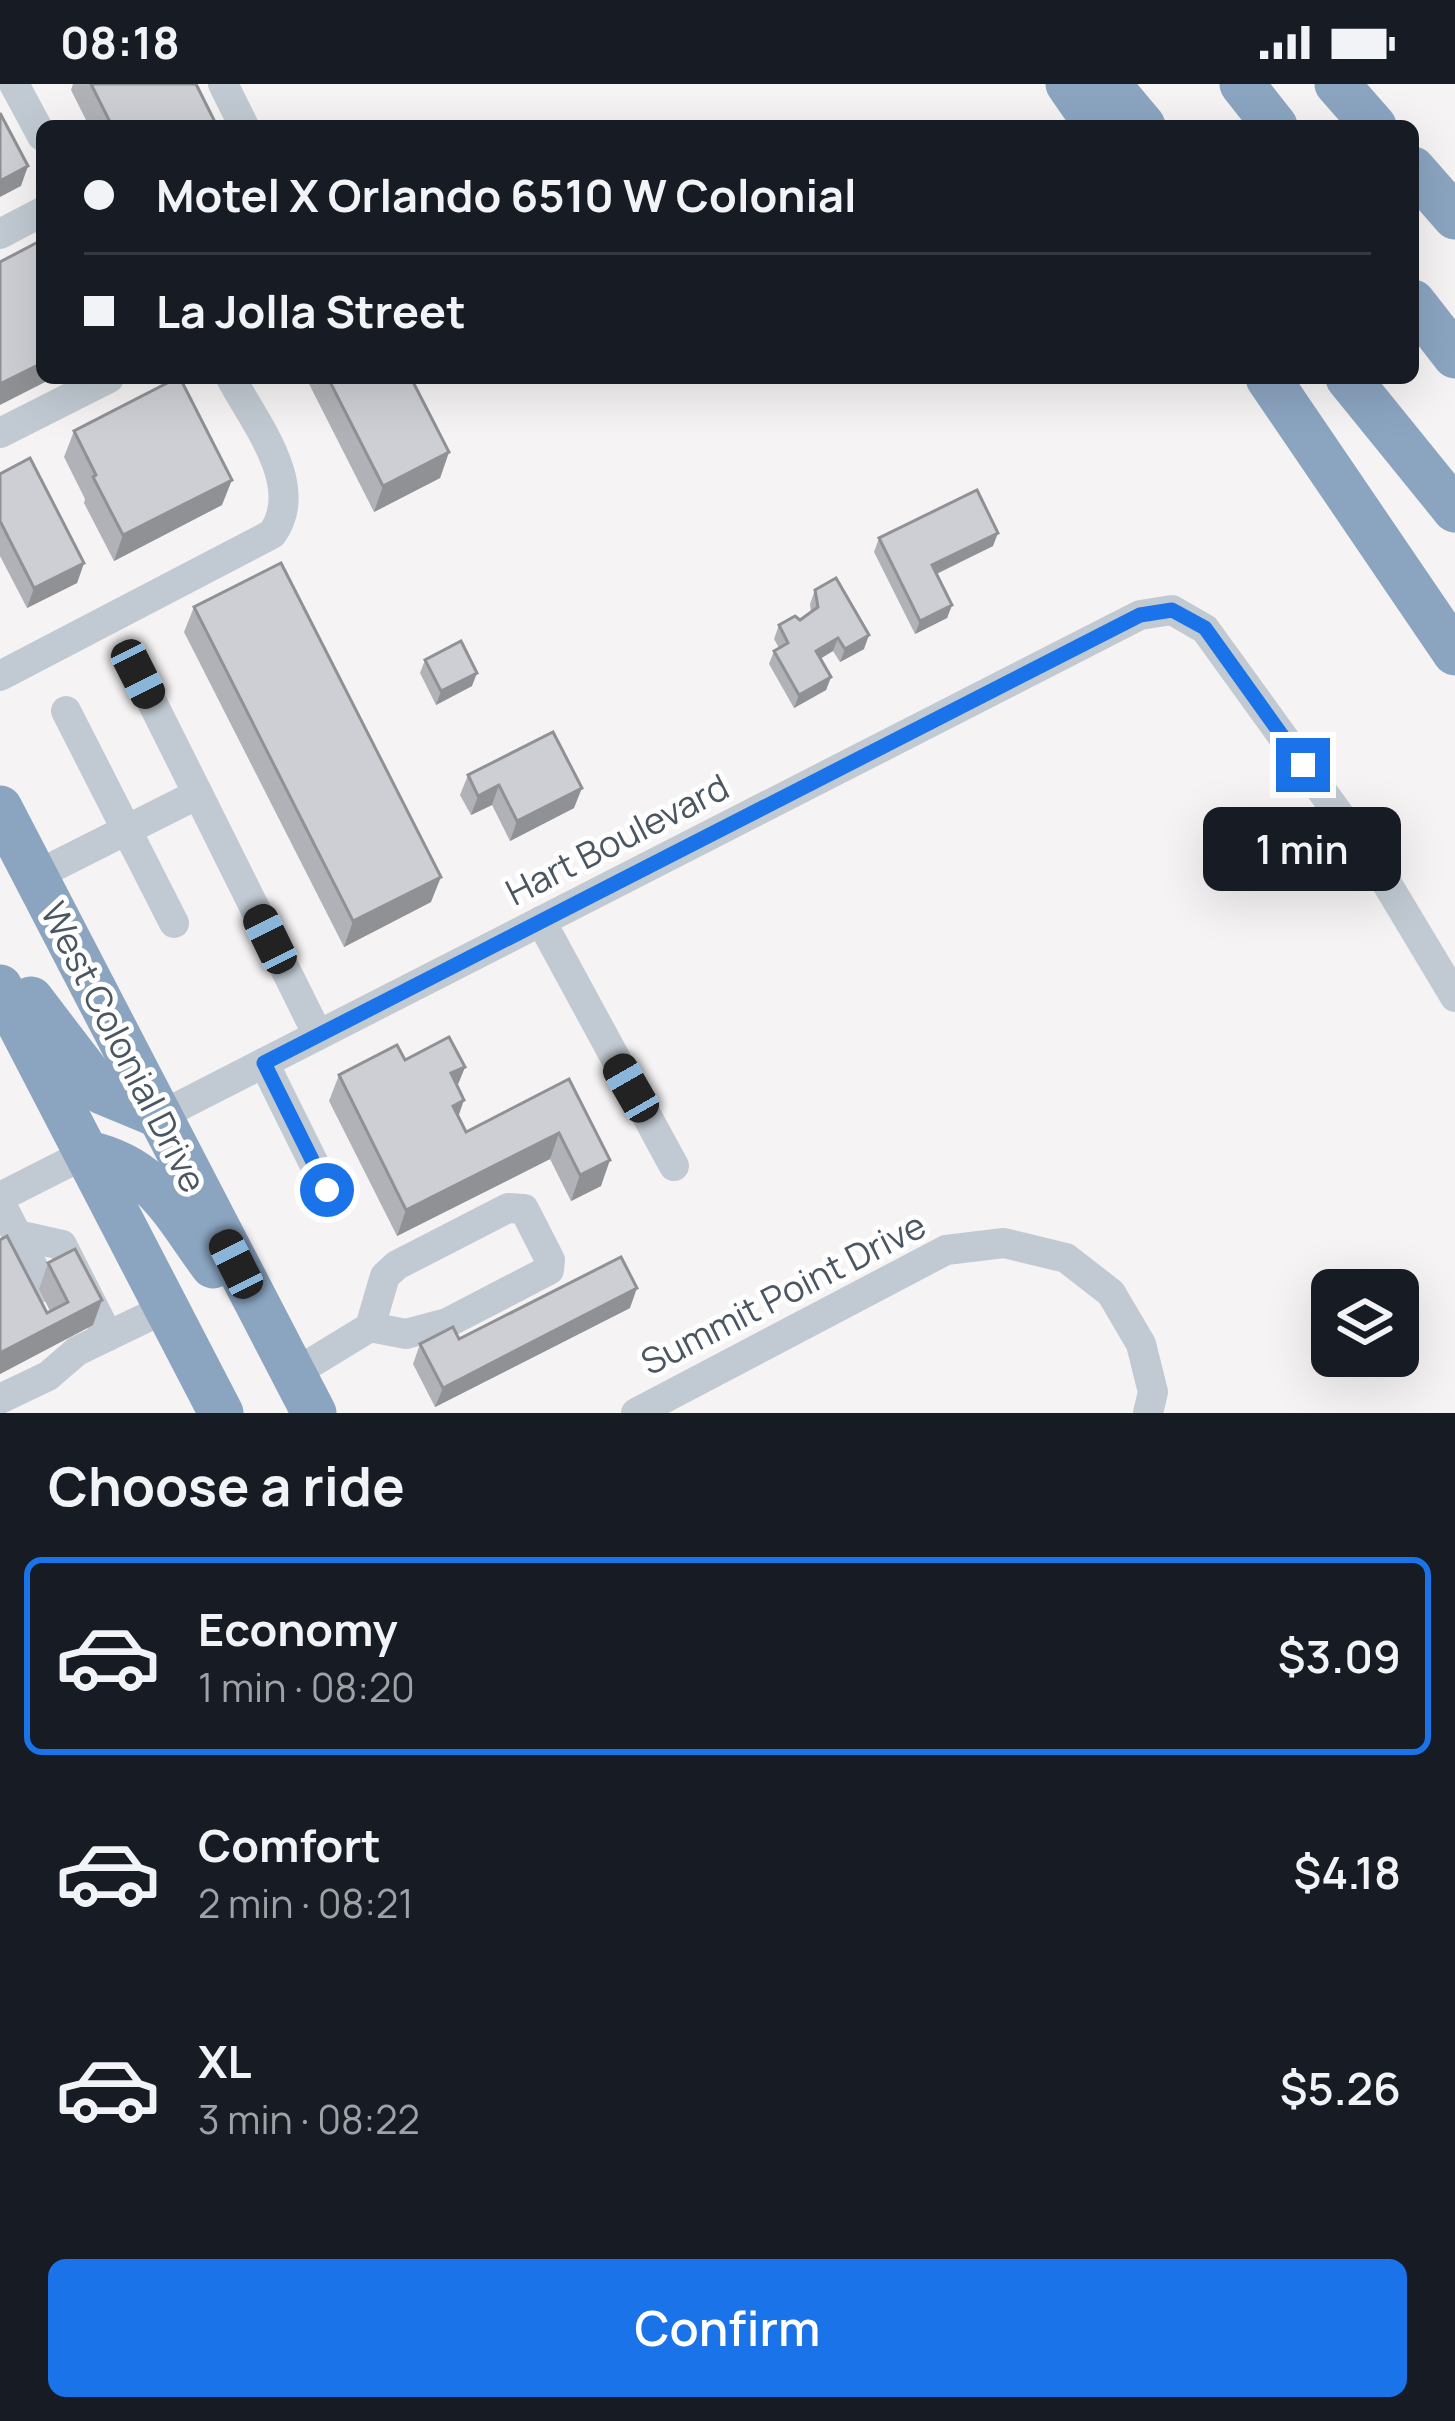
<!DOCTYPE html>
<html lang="en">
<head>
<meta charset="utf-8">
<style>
  :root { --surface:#171b24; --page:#242831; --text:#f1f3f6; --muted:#9ea1a6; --line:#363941; --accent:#1a73e8 }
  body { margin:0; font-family:Manrope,sans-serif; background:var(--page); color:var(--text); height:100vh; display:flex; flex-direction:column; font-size:45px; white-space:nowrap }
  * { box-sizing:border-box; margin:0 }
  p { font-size:39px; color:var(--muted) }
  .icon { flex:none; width:66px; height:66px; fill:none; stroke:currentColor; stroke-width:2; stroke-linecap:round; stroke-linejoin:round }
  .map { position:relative; height:1329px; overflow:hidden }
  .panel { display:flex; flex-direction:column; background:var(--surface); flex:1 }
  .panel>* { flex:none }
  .banner { position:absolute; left:36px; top:36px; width:1383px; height:264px; border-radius:18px; box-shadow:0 12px 48px #0002; display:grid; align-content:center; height:264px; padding:0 48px; background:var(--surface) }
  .controls { position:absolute; left:1311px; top:1185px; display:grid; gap:24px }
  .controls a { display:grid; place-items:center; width:108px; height:108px; border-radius:18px; background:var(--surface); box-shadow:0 12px 48px #0002; font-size:60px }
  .end { position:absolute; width:54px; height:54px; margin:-27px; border:15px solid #1a73e8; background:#fff; box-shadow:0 0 0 6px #fff }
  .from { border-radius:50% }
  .bubble { position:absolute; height:84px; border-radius:18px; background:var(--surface); box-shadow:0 12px 48px #0002; font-size:39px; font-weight:600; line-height:84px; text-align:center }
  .car { position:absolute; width:36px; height:72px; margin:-36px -18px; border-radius:15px; box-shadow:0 0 9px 3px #0007; background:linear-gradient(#222 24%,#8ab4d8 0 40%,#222 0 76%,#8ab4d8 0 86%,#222 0) }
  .banner b { display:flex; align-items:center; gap:42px; height:114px; font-size:45px }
  .banner b+b { border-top:3px solid var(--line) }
  .banner i { width:30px; height:30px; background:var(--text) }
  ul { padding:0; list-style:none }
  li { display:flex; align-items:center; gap:36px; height:198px; margin:0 24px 18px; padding:0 24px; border:6px solid transparent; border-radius:18px }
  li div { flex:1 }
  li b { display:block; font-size:45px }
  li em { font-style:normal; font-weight:600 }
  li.selected { border-color:var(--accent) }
  li>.icon { width:108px; height:108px; stroke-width:1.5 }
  h2 { padding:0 48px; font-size:54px; line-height:144px }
  .primary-button { display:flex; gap:24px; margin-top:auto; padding:24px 48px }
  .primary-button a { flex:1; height:138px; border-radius:18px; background:var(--accent); color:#fff; font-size:48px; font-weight:600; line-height:138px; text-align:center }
  .status { display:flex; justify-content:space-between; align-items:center; height:84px; padding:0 60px; background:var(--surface); direction:ltr }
  .status svg { height:33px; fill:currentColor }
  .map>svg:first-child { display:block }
</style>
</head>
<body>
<div class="status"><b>08:18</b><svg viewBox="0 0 49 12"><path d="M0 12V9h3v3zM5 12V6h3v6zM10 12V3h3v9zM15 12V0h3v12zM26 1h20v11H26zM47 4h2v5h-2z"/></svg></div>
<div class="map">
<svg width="1455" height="1329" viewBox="0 0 1455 1329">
  <rect width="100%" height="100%" fill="#f5f3f3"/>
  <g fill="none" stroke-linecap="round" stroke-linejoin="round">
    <g stroke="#c1cad2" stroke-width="30">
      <polyline points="14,0 42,52"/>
      <polyline points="223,0 244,42"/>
      <polyline points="0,150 42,128"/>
      <polyline points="0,349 109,294"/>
      <polyline points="138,590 198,710"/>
      <path d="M 0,592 L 272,450 C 307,402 254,338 231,294"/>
      <polyline points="66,627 174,839"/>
      <polyline points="35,792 198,710 318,951"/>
      <polyline points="541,837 674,1082"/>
      <polyline points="264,979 327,1106"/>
      <polyline points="160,1032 1140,531 1172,526 1205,545 1377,783 1455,913"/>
      <polyline points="0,1113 87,1069"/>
      <polyline points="0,1118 17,1151 62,1161 108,1252"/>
      <polyline points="17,1151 43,1203"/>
      <polyline points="293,1290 370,1243 385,1192 397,1181 508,1124 524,1125 550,1176 549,1186 447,1239 406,1250 370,1243"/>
      <polyline points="0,1315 48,1292 77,1267 166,1224"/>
      <polyline points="636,1329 946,1166 1004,1159 1066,1174 1111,1209 1141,1260 1153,1308 1148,1329"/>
    </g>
    <g stroke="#8ba5c1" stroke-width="45">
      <polyline points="1068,0 1097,42"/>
      <polyline points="1108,0 1143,42"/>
      <polyline points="1242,0 1275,42"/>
      <polyline points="1337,0 1374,42"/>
      <polyline points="1413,85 1455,133"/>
      <polyline points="1413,218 1455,272"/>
      <polyline points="1268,294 1455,569"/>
      <polyline points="1348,294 1455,426"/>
      <polyline points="0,724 314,1329"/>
      <polyline points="0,903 221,1329"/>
      <polyline points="31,915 102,1008 160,1032"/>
      <path d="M 87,1069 C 155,1083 174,1130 213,1182"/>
    </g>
  </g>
  <g fill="#b0b2b7">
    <polygon points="73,0 196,0 217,42 89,42 71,6"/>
    <polygon points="306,294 411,294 449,368 440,394 374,428"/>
    <polygon points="74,347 222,421 114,477 84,419 85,415 64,373"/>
    <polygon points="0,390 84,479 77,499 27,524 0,472"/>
    <polygon points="879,454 993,462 937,490 952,521 947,534 915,550 874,468"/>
    <polygon points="815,506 864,565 840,578 833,567 820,575 831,593 826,606 794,624 769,580 774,567 779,564 774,555 779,541 800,536 811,528 810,520"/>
    <polygon points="194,523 431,818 344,863 184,548"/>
    <polygon points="425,576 472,602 436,621 420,589"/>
    <polygon points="468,691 574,724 510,757 492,721 471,731 460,711"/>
    <polygon points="465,983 457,1002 458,1032 466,1048 569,995 601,1102 571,1117 550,1075 397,1152 329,1017 339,991"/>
    <polygon points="0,1156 47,1229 50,1227 39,1205 48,1179 93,1241 0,1290"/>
    <polygon points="630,1224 435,1323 413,1280 420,1260 459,1255"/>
  </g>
  <g fill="#909195">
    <polygon points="28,82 21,102 0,113 0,97"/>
    <polygon points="42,279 42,294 53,294 0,321 0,300"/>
    <polygon points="449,368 440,394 374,428 383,402"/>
    <polygon points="232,396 222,421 114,477 123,451"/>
    <polygon points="998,449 993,462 927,494 932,481"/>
    <polygon points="84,479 77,499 27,524 34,504"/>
    <polygon points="952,521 947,534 915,550 920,537"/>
    <polygon points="869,551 864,565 840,578 845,565"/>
    <polygon points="838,554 833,567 811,580 816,567"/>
    <polygon points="477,589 472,602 436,621 441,607"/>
    <polygon points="831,593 826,606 794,624 799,611"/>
    <polygon points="499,701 492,721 471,731 478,712"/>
    <polygon points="582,704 574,724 510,757 517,737"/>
    <polygon points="441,793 431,818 344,863 353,837"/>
    <polygon points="465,983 455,1008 451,989"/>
    <polygon points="464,1016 455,1042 453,1022"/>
    <polygon points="559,1049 550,1075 397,1152 406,1126"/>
    <polygon points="610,1076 601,1102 571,1117 580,1091"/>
    <polygon points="637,1204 630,1224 435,1323 443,1304"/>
    <polygon points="102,1216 93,1241 0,1290 0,1269"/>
  </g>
  <g fill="#cdcfd5" stroke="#909195" stroke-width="3">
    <polygon points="91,0 196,0 217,42 112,42"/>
    <polygon points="0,29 28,82 0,97"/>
    <polygon points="42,156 42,279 0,300 0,178"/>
    <polygon points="177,294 180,294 232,396 123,451 93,393 96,391 74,347"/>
    <polygon points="328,294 411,294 449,368 383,402"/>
    <polygon points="30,374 84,479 34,504 0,437 0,390"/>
    <polygon points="977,406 998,449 932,481 952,521 920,537 879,454"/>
    <polygon points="281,479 441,793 353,837 194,523"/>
    <polygon points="836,494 869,551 845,565 838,554 816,567 831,593 799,611 774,567 788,559 779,541 795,532 800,536 818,523 815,506"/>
    <polygon points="461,557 477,589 441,607 425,576"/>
    <polygon points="553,648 582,704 517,737 499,701 478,712 468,691"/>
    <polygon points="449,953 465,983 451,989 464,1016 453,1022 466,1048 569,995 610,1076 580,1091 559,1049 406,1126 339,991 397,961 405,976"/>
    <polygon points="7,1152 47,1229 68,1218 48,1179 75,1165 102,1216 0,1269 0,1156"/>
    <polygon points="621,1173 637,1204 443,1304 420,1260 453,1243 459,1255"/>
  </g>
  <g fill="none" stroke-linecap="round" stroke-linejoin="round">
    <polyline stroke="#1a73e8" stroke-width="15" points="327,1106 264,979 1140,531 1172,526 1205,544 1303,681"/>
  </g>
  <g text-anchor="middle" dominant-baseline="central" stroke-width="10" stroke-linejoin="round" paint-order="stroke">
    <g font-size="36" fill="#4a5661" stroke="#fff">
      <text transform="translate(617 755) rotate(-27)">Hart Boulevard</text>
      <text transform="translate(124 963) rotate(63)">West Colonial Drive</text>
      <text transform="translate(783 1209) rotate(-27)">Summit Point Drive</text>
    </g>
  </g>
</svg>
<div class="controls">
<a><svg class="icon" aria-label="layers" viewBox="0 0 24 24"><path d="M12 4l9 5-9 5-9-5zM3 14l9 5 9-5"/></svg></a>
</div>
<i class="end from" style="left:327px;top:1106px"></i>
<i class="end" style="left:1303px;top:681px"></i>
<div class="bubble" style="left:1203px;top:723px;width:198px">1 min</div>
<i class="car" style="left:138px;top:590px;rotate:153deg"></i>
<i class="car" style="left:270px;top:855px;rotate:334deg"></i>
<i class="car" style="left:631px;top:1004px;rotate:330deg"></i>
<i class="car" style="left:236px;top:1180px;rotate:333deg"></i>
<div class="banner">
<b><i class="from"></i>Motel X Orlando 6510 W Colonial</b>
<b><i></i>La Jolla Street</b>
</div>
</div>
<section class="panel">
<h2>Choose a ride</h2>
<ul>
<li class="selected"><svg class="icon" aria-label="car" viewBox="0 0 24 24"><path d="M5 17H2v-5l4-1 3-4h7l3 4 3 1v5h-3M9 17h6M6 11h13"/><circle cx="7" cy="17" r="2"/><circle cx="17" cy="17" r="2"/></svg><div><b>Economy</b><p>1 min · 08:20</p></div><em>$3.09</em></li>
<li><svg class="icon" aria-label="car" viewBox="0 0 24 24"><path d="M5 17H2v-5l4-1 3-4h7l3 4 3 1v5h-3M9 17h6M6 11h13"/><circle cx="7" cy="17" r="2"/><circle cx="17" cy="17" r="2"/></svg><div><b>Comfort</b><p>2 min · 08:21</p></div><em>$4.18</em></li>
<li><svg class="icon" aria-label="car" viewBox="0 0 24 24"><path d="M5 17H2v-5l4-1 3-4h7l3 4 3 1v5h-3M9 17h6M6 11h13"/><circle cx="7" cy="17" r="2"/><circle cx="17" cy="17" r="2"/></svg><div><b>XL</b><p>3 min · 08:22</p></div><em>$5.26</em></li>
</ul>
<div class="primary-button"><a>Confirm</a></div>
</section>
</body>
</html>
